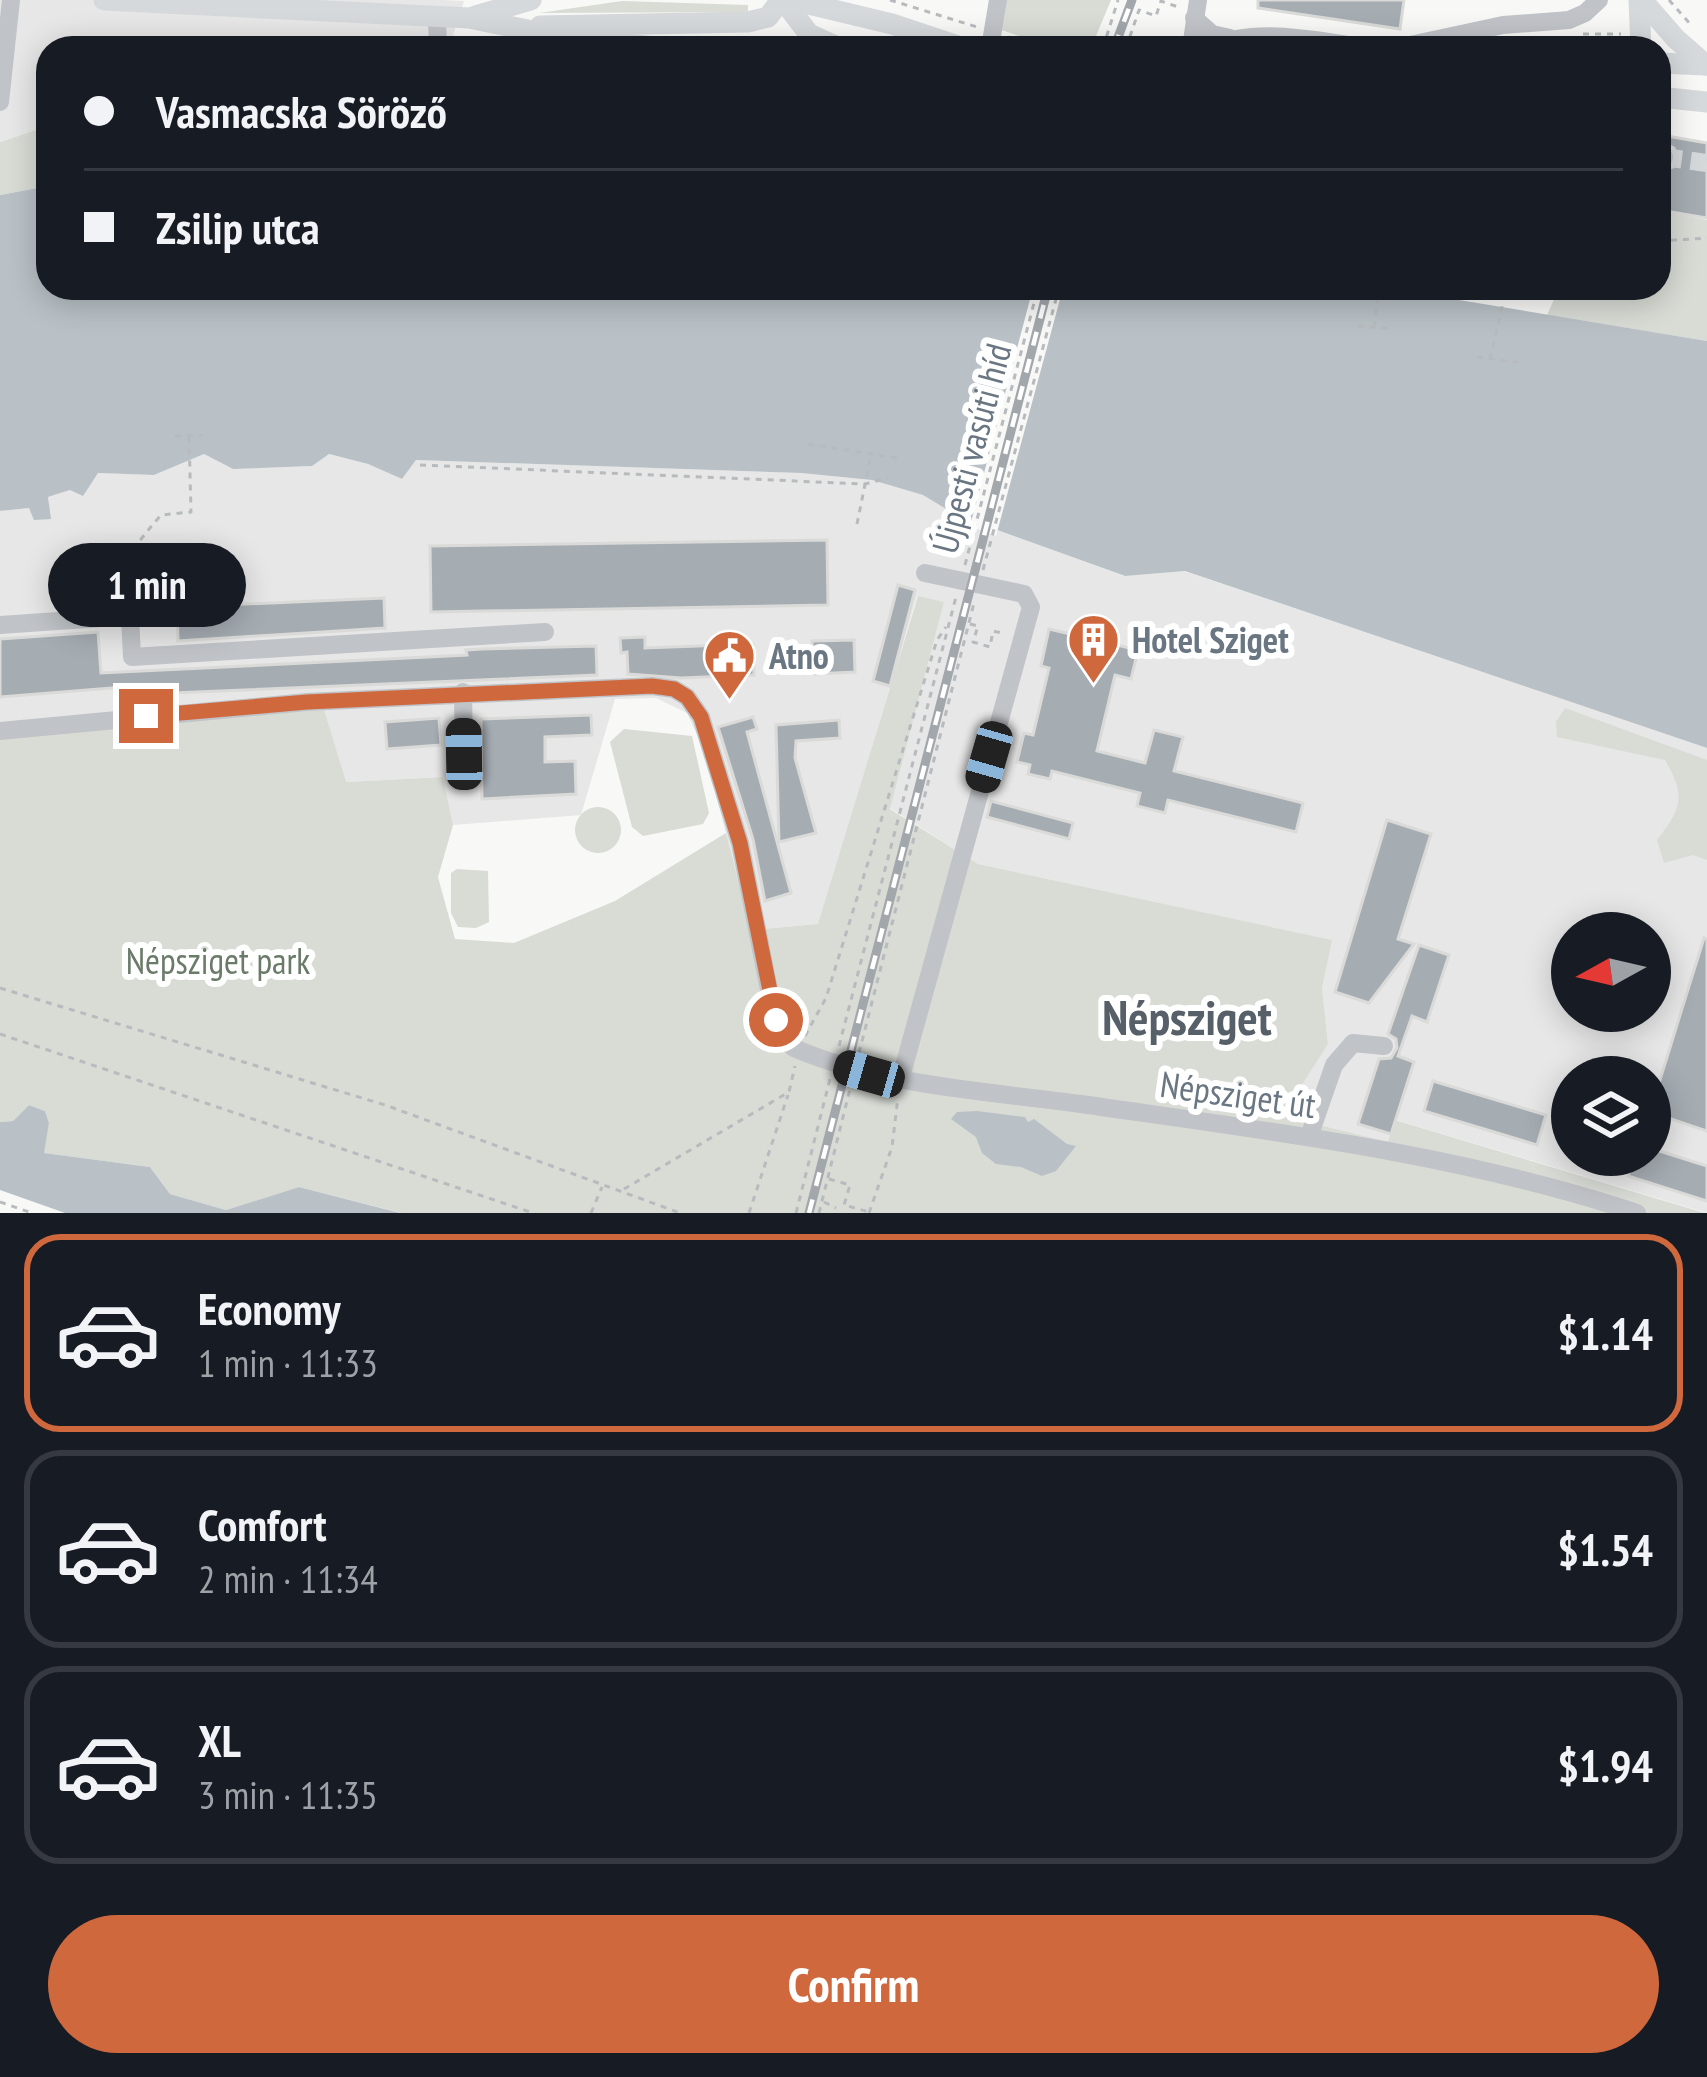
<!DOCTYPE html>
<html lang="en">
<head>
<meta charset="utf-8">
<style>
  :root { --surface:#171b24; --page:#20242c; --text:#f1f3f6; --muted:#9ea1a6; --line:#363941; --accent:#d0683e }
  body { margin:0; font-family:"PT Sans Narrow",sans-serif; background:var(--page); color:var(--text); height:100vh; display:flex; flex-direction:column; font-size:45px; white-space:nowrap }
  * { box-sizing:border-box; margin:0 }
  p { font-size:39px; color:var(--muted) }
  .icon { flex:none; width:66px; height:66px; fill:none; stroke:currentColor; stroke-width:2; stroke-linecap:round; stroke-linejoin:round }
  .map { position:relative; height:1213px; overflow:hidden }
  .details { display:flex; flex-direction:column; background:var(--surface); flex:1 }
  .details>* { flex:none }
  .guide { position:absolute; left:36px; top:36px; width:1635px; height:264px; border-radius:36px; box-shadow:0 6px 30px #0003; display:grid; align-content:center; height:264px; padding:0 48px; background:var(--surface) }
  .needle { width:78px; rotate:262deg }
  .controls { position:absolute; left:1551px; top:912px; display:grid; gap:24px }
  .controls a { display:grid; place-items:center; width:120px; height:120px; border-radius:50%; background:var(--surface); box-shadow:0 6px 30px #0003; font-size:60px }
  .end { position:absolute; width:54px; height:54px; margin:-27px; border:15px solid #d0683e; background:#fff; box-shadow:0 0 0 6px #fff }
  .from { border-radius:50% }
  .bubble { position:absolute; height:84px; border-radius:42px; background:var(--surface); box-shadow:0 6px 30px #0003; font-size:39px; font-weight:800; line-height:84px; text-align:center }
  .car { position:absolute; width:36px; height:72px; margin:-36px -18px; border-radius:15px; box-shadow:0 0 9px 3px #0007; background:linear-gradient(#222 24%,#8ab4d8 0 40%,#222 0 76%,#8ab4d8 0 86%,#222 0) }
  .guide b { display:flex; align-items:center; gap:42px; height:114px; font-size:45px }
  .guide b+b { border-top:3px solid var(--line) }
  .guide i { width:30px; height:30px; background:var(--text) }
  ul { padding:21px 0 0; list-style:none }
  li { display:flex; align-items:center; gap:36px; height:198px; margin:0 24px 18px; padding:0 24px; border:6px solid var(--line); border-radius:36px }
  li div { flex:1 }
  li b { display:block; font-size:45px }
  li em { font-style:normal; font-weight:800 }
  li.on { border-color:var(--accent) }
  li>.icon { width:108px; height:108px; stroke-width:1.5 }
  .primary-button { display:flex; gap:24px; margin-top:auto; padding:24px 48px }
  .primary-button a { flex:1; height:138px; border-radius:72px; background:var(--accent); color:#fff; font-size:48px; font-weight:800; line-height:138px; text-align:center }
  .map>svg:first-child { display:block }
</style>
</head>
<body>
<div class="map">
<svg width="1707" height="1213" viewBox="0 0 1707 1213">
  <rect width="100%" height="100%" fill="#f8f8f6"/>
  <g fill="#e6e7e6" fill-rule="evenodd">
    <polygon points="0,0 442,0 464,1 449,48 48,48 48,126 0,142"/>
    <path d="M 204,454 L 233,469 L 312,466 L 328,454 L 368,464 L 402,479 L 416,460 L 801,473 L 872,480 L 923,495 L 956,515 L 1124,576 L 1184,571 L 1707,748 L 1707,1213 L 1396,1120 L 1389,1143 L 1281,1116 L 1328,1044 L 1322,988 L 1331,940 L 978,864 L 890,808 L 944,602 L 917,597 L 819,924 L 751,930 L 705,752 L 687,713 L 656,698 L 615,699 L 581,815 L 453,825 L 443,777 L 345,782 L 0,731 L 0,511 L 29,508 L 50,519 L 48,497 L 70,490 L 98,473 L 154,475 ZM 1572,933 L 1650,933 L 1650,1011 L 1572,1011 ZM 1572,1077 L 1650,1077 L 1650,1155 L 1572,1155 Z"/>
  </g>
  <g fill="#d8dcd5">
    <polygon points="1007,0 1111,0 1091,48 1052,48 1002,30"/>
    <polygon points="622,1 748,5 748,12 539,13"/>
    <polygon points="48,126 48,186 0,195 0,142"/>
    <polygon points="1659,210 1707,220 1707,341 1547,315 1559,288 1659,288"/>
    <polygon points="918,596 944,602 890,809 978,864 1332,940 1322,988 1328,1044 1282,1116 1388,1142 1395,1120 1705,1213 401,1213 299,1187 226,1210 170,1194 150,1167 43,1153 49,1123 45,1111 29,1105 13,1121 0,1122 0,731 324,710 346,782 443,777 453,825 438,877 455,939 514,943 615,901 726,833 751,930 818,924"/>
    <path d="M 1565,708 L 1707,760 L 1707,860 L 1693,855 L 1664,863 L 1657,840 C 1682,808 1686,796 1665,760 L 1557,737 L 1556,722 Z"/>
    <polygon points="624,729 692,736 709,813 703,824 643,836 632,827 610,742"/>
    <circle cx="598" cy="830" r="23"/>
    <polygon points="457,869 488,871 489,922 476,928 458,927 451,913 451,873"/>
  </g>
  <g fill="#b9c1c6">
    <polygon points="48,186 48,288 1386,288 1707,341 1707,748 1185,571 1125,576 956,515 923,495 872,480 801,473 416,460 402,479 368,464 329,454 312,466 233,469 204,454 154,475 98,473 83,496 70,490 48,497 51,519 34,520 29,508 0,511 0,195"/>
    <polygon points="29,1105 45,1111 49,1123 44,1153 150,1167 170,1194 226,1210 299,1187 400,1213 65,1213 0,1190 0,1122 13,1121"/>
    <polygon points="977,1111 1025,1117 1028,1122 1034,1119 1067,1144 1076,1146 1056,1171 1042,1176 1021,1167 996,1164 982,1153 976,1137 951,1119 957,1112"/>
  </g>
  <polygon fill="#f8f8f6" points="1033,288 1063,288 996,536 970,526"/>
  <g fill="#a5acb2" stroke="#dadad8" stroke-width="3">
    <polygon points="1258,0 1404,0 1400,29 1258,8"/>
    <polygon points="1667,136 1707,143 1707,218 1659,210 1661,170 1673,167 1677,158 1674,148 1666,144"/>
    <polygon points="827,540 828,605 431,612 430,546"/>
    <polygon points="898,585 915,590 890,686 873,681"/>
    <polygon points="384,598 385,628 178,641 177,607"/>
    <polygon points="1049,629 1138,650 1131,679 1115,675 1097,751 1145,763 1154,730 1183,737 1174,771 1303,803 1296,832 1168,800 1165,813 1137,806 1140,793 1052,771 1050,779 1028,774 1030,765 1017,762 1024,733 1033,735 1049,668 1041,666"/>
    <polygon points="98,632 101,673 467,655 466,650 482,649 596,646 597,675 124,695 123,687 0,697 0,639"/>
    <polygon points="645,637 645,648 753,644 754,675 681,678 628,674 627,652 621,653 620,638"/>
    <polygon points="854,640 855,672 814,674 812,641"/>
    <polygon points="591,715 592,735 545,737 545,762 575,761 576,794 482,799 481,719"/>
    <polygon points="753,717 757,729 747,732 791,893 765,901 753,839 718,727"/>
    <polygon points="439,718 441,745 387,749 385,722"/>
    <polygon points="839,720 840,738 796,741 795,758 816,833 779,842 776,725"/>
    <polygon points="991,801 1073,823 1069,839 987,817"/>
    <polygon points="1387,820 1431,834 1398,939 1414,944 1369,1003 1335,992"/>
    <polygon points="1704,938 1707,939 1707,1131 1650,1112"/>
    <polygon points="1419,945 1449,955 1427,1022 1412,1016 1398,1056 1414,1062 1391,1134 1358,1124 1379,1059 1391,1058 1397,1048 1396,1039 1388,1034"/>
    <polygon points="1433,1081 1546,1115 1537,1145 1424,1111"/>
    <polygon points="1650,1148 1707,1166 1707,1201 1628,1176 1634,1155 1650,1155"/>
  </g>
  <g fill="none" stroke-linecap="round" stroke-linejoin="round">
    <polyline stroke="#d4d8d9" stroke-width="18" stroke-dasharray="18 9" stroke-linecap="butt" points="1664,157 1707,163"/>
    <g stroke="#b8bbbe" stroke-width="3" stroke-dasharray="6 6" stroke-linecap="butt">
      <polyline points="890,0 977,27"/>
      <polyline points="1669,0 1692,26"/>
      <polyline points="1583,34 1621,34"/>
      <polyline points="1009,37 1041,48"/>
      <polyline points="1103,48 1118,0"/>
      <polyline points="1126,48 1139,10 1156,16 1161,1 1181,8"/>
      <polyline points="1659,241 1707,238"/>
      <polyline points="1210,288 1215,289"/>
      <polyline points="1358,326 1392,329"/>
      <polyline points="1374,327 1379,288"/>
      <polyline points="1477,357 1522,363"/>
      <polyline points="1490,359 1503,303"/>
      <polyline points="175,436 202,435"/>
      <polyline points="808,444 897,458"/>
      <polyline points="420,465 865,484 888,478"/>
      <polyline points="857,524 871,455"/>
      <polyline points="965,565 1038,288"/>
      <polyline points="983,570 1059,288"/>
      <path d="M 125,596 C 118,562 140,540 161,515 L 191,512 L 189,435"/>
      <polyline points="970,624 978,626 973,642 990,647 993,631 1002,633"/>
      <polyline points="0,988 385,1105 680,1213"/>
      <polyline points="0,1034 533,1213"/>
      <polyline points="805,1036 826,998 937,640 946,627"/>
      <polyline points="839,1046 956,597"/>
      <polyline points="859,1053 974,603"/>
      <polyline points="829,1179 850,1185 844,1205 869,1212"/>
      <polyline points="624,1189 789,1092 795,1066"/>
      <polyline points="0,1202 32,1213"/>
      <polyline points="824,1202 836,1208"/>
      <polyline points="591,1213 602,1187"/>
      <polyline points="749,1213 788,1095"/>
      <polyline points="796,1213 830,1079"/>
      <polyline points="819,1213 851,1085"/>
      <polyline points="869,1213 892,1147 898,1097"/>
    </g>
    <g stroke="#c0c3c7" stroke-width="18">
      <polyline points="437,18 438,48"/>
      <polyline points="1194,18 1212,34 1230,38"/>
      <polyline points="990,48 998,0"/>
      <polyline points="1191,48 1198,0"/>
      <path d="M 1208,48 C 1259,25 1318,42 1371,48"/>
      <polyline points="1396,48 1503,25 1569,20 1585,13 1599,0"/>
      <polyline points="0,102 11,0"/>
      <polyline points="1659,156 1664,157"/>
      <polyline points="1508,288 1566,291"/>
      <polyline points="0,625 130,616 132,657 545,632"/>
      <polyline points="463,692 464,754"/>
      <path d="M 0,731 L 307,702 L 652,686 L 674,689 L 687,697 L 701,717 L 740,843 L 775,1020 L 785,1040 L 794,1048 C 882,1086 986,1091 1081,1104 C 1267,1131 1457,1153 1637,1213"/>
      <polyline points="901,1077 1031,607 1024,594 925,573"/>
      <polyline points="1309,1137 1334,1065 1353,1043 1384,1046"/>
    </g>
    <g stroke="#d5d9dc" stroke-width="21">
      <polyline points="104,0 469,18 566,38 665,48"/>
      <polyline points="783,0 809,34 840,48"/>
      <polyline points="792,0 892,24 964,48"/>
      <polyline points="1639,0 1641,48"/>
      <polyline points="1642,0 1676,39 1706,65"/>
      <polyline points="475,16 531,0"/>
      <polyline points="540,26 748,22 768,17 781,0"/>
      <polyline points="1659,63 1706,65"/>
      <polyline points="1659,97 1707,102"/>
    </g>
    <defs>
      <g id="rail">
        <polyline points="1114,48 1132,0"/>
        <polyline points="809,1213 1048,288"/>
      </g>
    </defs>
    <use href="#rail" stroke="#a2a7ac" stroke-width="9"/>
    <use href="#rail" stroke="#fff" stroke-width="4.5" stroke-dasharray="14" stroke-linecap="butt"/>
  </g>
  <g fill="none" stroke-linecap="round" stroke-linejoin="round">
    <polyline stroke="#d0683e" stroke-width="15" points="146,716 307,702 652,686 674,689 687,697 701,717 740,843 776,1020"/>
  </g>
  <defs>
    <symbol id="building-pin" viewBox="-11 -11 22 30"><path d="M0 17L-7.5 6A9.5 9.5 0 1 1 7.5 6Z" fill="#d0683e" stroke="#fff"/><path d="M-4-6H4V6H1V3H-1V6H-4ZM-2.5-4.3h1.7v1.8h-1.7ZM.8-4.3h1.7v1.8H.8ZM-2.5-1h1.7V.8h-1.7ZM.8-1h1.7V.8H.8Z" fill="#fff"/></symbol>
    <symbol id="civic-pin" viewBox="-11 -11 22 30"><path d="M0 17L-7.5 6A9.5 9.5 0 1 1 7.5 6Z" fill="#d0683e" stroke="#fff"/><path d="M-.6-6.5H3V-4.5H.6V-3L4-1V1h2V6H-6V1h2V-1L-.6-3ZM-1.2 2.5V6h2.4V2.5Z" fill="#fff"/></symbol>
  </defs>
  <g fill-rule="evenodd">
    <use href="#building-pin" x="1064" y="610" width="59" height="81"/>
    <use href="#civic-pin" x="700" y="626" width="59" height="81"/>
  </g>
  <g text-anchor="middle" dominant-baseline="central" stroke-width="12" stroke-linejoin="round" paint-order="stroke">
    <g font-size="36" fill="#6a7783" stroke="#fff">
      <text transform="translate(971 448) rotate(-75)">Újpesti vasúti híd</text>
      <text transform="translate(1238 1094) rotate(8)">Népsziget út</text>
    </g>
    <g font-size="36" font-weight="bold" fill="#6a7783" stroke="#fff" text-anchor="start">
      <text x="1132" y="639">Hotel Sziget</text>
      <text x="769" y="655">Atno</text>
    </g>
    <g font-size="36" fill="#6b7b69" stroke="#fff">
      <text x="218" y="960">Népsziget park</text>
    </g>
    <g font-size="48" font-weight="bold" fill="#576069" stroke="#fff">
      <text x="1187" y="1017">Népsziget</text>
    </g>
  </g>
</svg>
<div class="controls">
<a><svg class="needle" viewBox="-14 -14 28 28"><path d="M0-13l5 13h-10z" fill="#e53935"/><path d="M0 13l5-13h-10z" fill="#9ea1a6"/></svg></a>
<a><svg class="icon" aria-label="layers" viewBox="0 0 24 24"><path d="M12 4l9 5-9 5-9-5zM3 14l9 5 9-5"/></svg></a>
</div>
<i class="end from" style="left:776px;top:1020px"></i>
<i class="end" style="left:146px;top:716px"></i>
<div class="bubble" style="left:48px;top:543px;width:198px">1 min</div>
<i class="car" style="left:464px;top:754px;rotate:359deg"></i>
<i class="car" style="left:989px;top:757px;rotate:196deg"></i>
<i class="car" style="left:869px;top:1074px;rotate:286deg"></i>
<div class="guide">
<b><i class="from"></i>Vasmacska Söröző</b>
<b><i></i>Zsilip utca</b>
</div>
</div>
<section class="details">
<ul>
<li class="on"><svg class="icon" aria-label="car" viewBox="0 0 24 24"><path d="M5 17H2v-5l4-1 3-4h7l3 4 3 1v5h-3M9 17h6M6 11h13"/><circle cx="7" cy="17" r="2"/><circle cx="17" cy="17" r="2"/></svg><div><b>Economy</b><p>1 min · 11:33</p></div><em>$1.14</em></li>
<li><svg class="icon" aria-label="car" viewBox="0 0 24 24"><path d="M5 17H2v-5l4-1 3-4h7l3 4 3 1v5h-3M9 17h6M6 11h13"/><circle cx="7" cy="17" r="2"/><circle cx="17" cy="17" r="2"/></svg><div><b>Comfort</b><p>2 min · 11:34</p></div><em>$1.54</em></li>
<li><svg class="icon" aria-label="car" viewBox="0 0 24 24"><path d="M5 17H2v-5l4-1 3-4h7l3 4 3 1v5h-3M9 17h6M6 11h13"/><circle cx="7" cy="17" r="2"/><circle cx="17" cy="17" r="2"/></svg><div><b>XL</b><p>3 min · 11:35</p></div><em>$1.94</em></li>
</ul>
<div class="primary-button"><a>Confirm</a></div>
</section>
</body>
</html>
